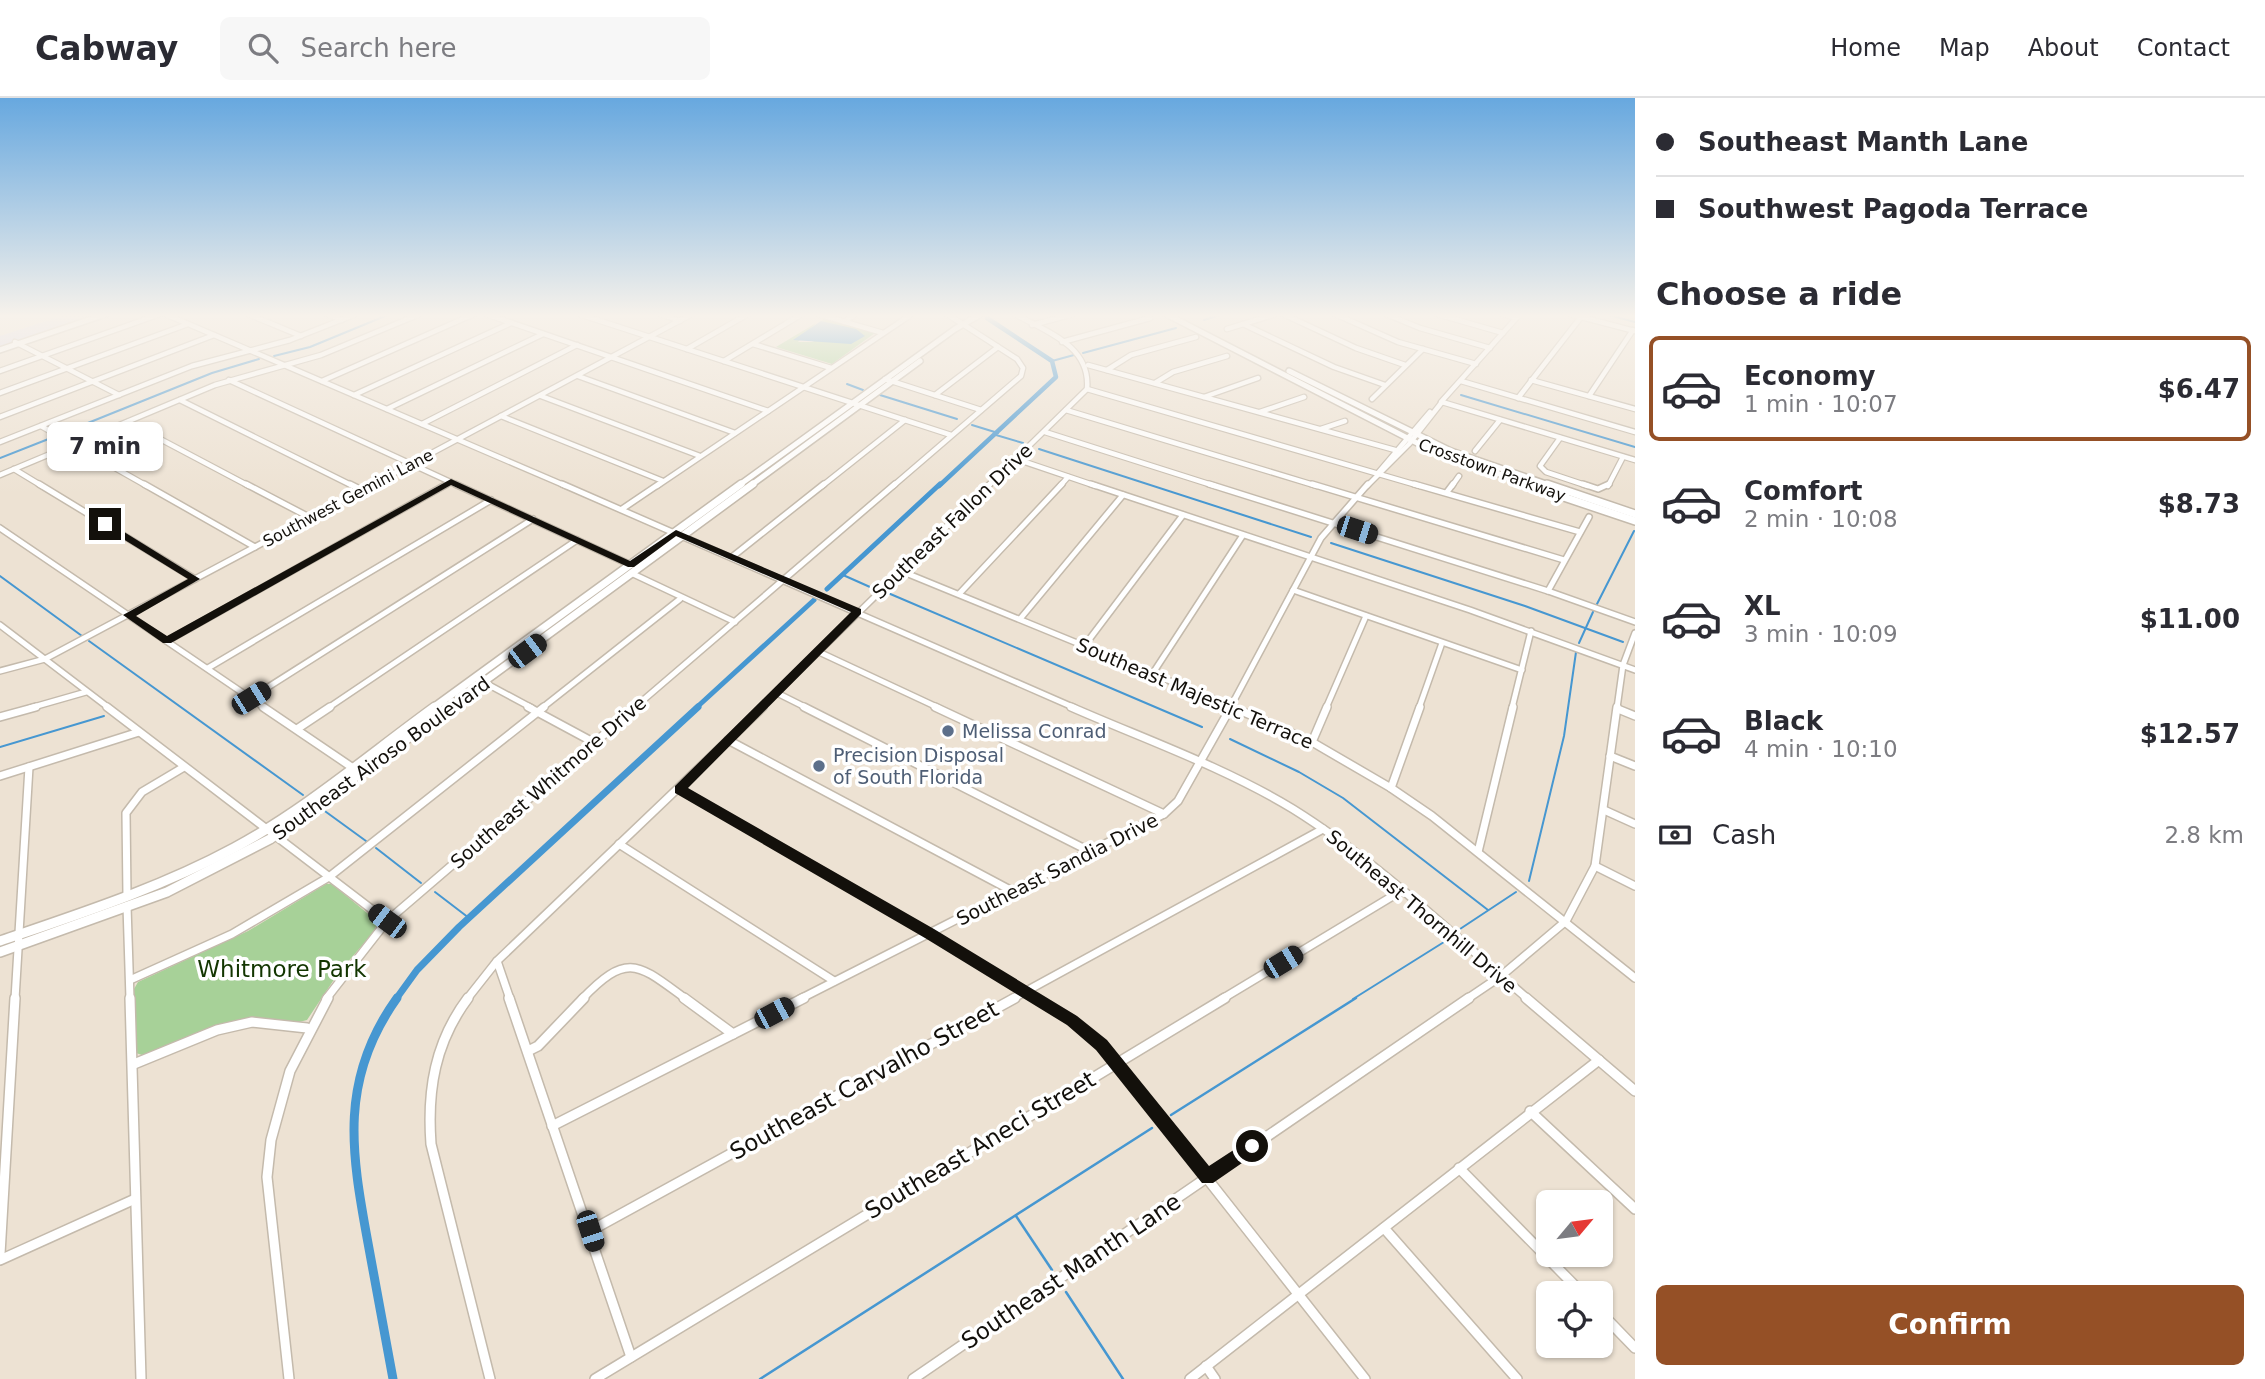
<!DOCTYPE html>
<html lang="en">
<head>
<meta charset="utf-8">
<style>
  :root { --surface:#fff; --page:#f7f7f7; --text:#2b2b33; --muted:#7c7c81; --line:#e1e1e2; --accent:#955026 }
  body { margin:0; font-family:"DejaVu Sans",sans-serif; background:var(--page); color:var(--text); height:100vh; display:flex; flex-direction:column; font-size:26px; white-space:nowrap }
  * { box-sizing:border-box; margin:0 }
  p { font-size:23px; color:var(--muted) }
  .icon { flex:none; width:38px; height:38px; fill:none; stroke:currentColor; stroke-width:2; stroke-linecap:round; stroke-linejoin:round }
  .map { position:relative; flex:1; overflow:hidden }
  .panel { display:flex; flex-direction:column; background:var(--surface); width:630px }
  .panel>* { flex:none }
  .top-card { display:grid; align-content:center; height:154px; padding:0 21px; background:var(--surface) }
  .needle { width:46px; rotate:61deg }
  .tools { position:absolute; left:1536px; top:1092px; display:grid; gap:14px }
  .tools a { display:grid; place-items:center; width:77px; height:77px; border-radius:10px; background:var(--surface); box-shadow:0 2px 5px #0004; font-size:35px }
  .end { position:absolute; width:32px; height:32px; margin:-16px; border:9px solid #13100b; background:#fff; box-shadow:0 0 0 4px #fff }
  .from { border-radius:50% }
  .bubble { position:absolute; height:49px; border-radius:10px; background:var(--surface); box-shadow:0 2px 5px #0004; font-size:23px; font-weight:700; line-height:49px; text-align:center }
  .car { position:absolute; width:21px; height:42px; margin:-21px -10px; border-radius:9px; box-shadow:0 0 5px 2px #0007; background:linear-gradient(#222 24%,#8ab4d8 0 40%,#222 0 76%,#8ab4d8 0 86%,#222 0) }
  .top-card b { display:flex; align-items:center; gap:24px; height:66px; font-size:26px }
  .top-card b+b { border-top:2px solid var(--line) }
  .top-card i { width:18px; height:18px; background:var(--text) }
  ul { padding:0; list-style:none }
  li { display:flex; align-items:center; gap:21px; height:105px; margin:0 14px 10px; padding:0 7px; border:4px solid transparent; border-radius:10px }
  li div { flex:1 }
  li b { display:block; font-size:26px }
  li em { font-style:normal; font-weight:700 }
  li.on { border-color:var(--accent) }
  li>.icon { width:63px; height:63px; stroke-width:1.5 }
  h2 { padding:0 21px; font-size:32px; line-height:84px }
  .pay { display:flex; align-items:center; gap:18px; height:77px; padding:0 21px; font-size:26px }
  .pay p { margin-inline-start:auto }
  .primary-button { display:flex; gap:14px; margin-top:auto; padding:14px 21px }
  .primary-button a { flex:1; height:80px; border-radius:10px; background:var(--accent); color:#fff; font-size:28px; font-weight:700; line-height:80px; text-align:center }
  header { display:flex; align-items:center; gap:42px; box-sizing:border-box; height:98px; padding:0 35px; background:var(--surface); border-bottom:2px solid var(--line) }
  header strong { font-size:33px }
  nav { display:flex; gap:38px; margin-inline-start:auto; font-size:24px }
  .search { width:490px; height:63px; background:var(--page); display:flex; align-items:center; gap:18px; box-sizing:border-box; padding:0 24px; border-radius:10px; color:var(--muted); font-size:26px }
  main { display:flex; flex:1; min-height:0 }
  .map>svg:first-child { display:block }
</style>
</head>
<body>
<header>
<strong>Cabway</strong>
<div class="search"><svg class="icon" aria-label="search" viewBox="0 0 24 24"><circle cx="10" cy="10" r="6"/><path d="M15 15l6 6"/></svg>Search here</div>
<nav><a>Home</a><a>Map</a><a>About</a><a>Contact</a></nav>
</header>
<main>
<div class="map">
<svg width="1635" height="1281" viewBox="0 0 1635 1281">
  <rect width="100%" height="100%" fill="#ede2d3"/>
  <polygon fill="#d9d7ed" points="68,216 95,216 0,249 0,238"/>
  <g fill="#a7d198">
    <polygon points="825,220 875,235 832,266 776,249 816,225 798,244 812,244 846,230 821,223"/>
    <polygon points="326,786 332,786 378,824 373,835 339,874 307,922 295,925 250,921 145,958 136,955 134,891 138,884 248,833"/>
  </g>
  <polygon fill="#4697d1" points="821,223 856,231 865,238 851,246 793,242"/>
  <g fill="none" stroke-linecap="round" stroke-linejoin="round">
    <g stroke="#4697d1" stroke-width="2">
      <polyline points="1605,216 1635,224"/>
      <polyline points="1204,222 1223,216"/>
      <polyline points="1083,255 1176,230"/>
      <polyline points="274,258 310,249 390,216"/>
      <polyline points="1052,263 1074,257"/>
      <polyline points="847,286 863,292"/>
      <polyline points="880,297 957,321"/>
      <polyline points="1461,297 1635,349"/>
      <polyline points="972,327 998,335"/>
      <polyline points="63,335 212,275 259,261"/>
      <polyline points="996,337 1023,345"/>
      <polyline points="1039,351 1311,439"/>
      <polyline points="0,360 51,340"/>
      <polyline points="1331,445 1525,508 1623,544"/>
      <polyline points="843,477 870,489"/>
      <polyline points="0,478 82,538"/>
      <polyline points="888,495 1202,629"/>
      <polyline points="1597,506 1634,433"/>
      <polyline points="89,543 303,697"/>
      <polyline points="1579,545 1593,514"/>
      <polyline points="1230,641 1299,674 1343,700 1488,812"/>
      <polyline points="0,649 104,618"/>
      <polyline points="322,711 366,743"/>
      <polyline points="376,750 421,785"/>
      <polyline points="1529,783 1564,638 1576,554"/>
      <polyline points="435,794 469,820"/>
      <polyline points="1460,831 1516,794"/>
      <polyline points="1353,901 1444,844"/>
    </g>
    <g stroke="#4697d1" stroke-width="2.5">
      <polyline points="1171,1017 1356,900"/>
      <polyline points="1016,1118 1052,1172"/>
      <polyline points="1066,1194 1123,1281"/>
      <polyline points="760,1281 1152,1030"/>
    </g>
    <polyline stroke="#4697d1" stroke-width="4.5" points="939,388 1056,279 1052,263 987,220"/>
    <g stroke="#4697d1" stroke-width="5">
      <polyline points="827,491 940,386"/>
      <polyline points="696,610 814,502"/>
    </g>
    <polyline stroke="#4697d1" stroke-width="7" points="396,901 417,872 459,829 698,609"/>
    <path stroke="#4697d1" stroke-width="9" d="M 393,1281 C 385,1236 376,1190 368,1145 C 351,1053 339,981 397,900"/>
    <defs>
      <g id="minor-far3">
        <polyline points="165,216 566,388"/>
        <polyline points="248,216 301,238"/>
        <polyline points="327,216 342,222"/>
        <polyline points="486,216 768,313"/>
        <polyline points="579,216 951,337"/>
        <polyline points="660,216 680,223"/>
        <polyline points="818,216 883,235"/>
        <polyline points="1283,216 1356,250 1405,267"/>
        <polyline points="1335,216 1398,244 1476,266"/>
        <polyline points="1386,216 1420,230 1490,250"/>
        <polyline points="1437,216 1503,235"/>
        <polyline points="1503,216 1516,220"/>
        <polyline points="1570,216 1635,233"/>
        <polyline points="844,224 856,216"/>
        <polyline points="1243,226 1334,269 1385,287"/>
        <polyline points="1032,227 1073,216"/>
        <polyline points="1227,231 1276,216"/>
        <polyline points="15,244 119,297"/>
        <polyline points="1062,244 1150,220"/>
        <polyline points="753,246 831,270"/>
        <polyline points="687,251 748,216"/>
        <polyline points="724,263 802,216"/>
        <polyline points="1088,267 1395,352"/>
        <polyline points="1107,272 1131,257 1196,239"/>
        <polyline points="0,273 160,216"/>
        <polyline points="578,278 735,335"/>
        <polyline points="885,281 981,312"/>
        <polyline points="229,282 459,388"/>
        <polyline points="1531,282 1635,311"/>
        <polyline points="322,283 474,216"/>
        <polyline points="1461,283 1635,334"/>
        <polyline points="1155,285 1173,274 1227,258"/>
        <polyline points="1087,291 1420,388"/>
        <polyline points="0,295 188,226"/>
        <polyline points="354,297 511,225"/>
        <polyline points="935,297 998,249"/>
        <polyline points="541,298 700,358"/>
        <polyline points="1589,298 1633,232"/>
        <polyline points="1204,299 1258,280"/>
        <polyline points="1518,300 1581,219"/>
        <polyline points="1372,301 1423,251"/>
        <polyline points="180,302 353,388"/>
        <polyline points="1441,304 1520,216"/>
        <polyline points="1442,304 1635,362"/>
        <polyline points="387,311 543,236"/>
        <polyline points="1066,312 1317,388"/>
        <polyline points="1260,314 1304,299"/>
        <polyline points="501,318 663,383"/>
        <polyline points="0,319 214,237"/>
        <polyline points="128,324 249,388"/>
        <polyline points="422,326 577,247"/>
        <polyline points="41,328 147,388"/>
        <polyline points="1321,331 1345,323"/>
        <polyline points="1045,334 1215,388"/>
        <polyline points="1560,340 1540,368 1546,374 1588,388"/>
        <polyline points="0,344 192,268 290,242 356,216"/>
        <polyline points="1475,353 1500,322"/>
        <polyline points="1016,361 1096,388"/>
        <polyline points="14,371 42,388"/>
        <polyline points="1378,375 1430,314"/>
        <polyline points="0,377 215,287 321,257 420,216"/>
        <polyline points="370,388 692,216"/>
        <polyline points="444,388 451,384"/>
        <polyline points="657,388 912,216"/>
        <polyline points="822,388 905,322"/>
        <polyline points="893,388 1021,278 1023,270 1017,261 947,216"/>
        <path d="M 988,388 L 1087,291 C 1091,248 1047,234 1015,216"/>
        <polyline points="1060,388 1068,379"/>
        <polyline points="1367,388 1409,346 1442,304"/>
        <polyline points="1452,388 1459,378"/>
        <polyline points="1608,388 1623,359"/>
      </g>
      <g id="minor-far2">
        <polyline points="39,386 195,481"/>
        <polyline points="144,386 255,449"/>
        <polyline points="246,386 311,420"/>
        <polyline points="350,386 362,392"/>
        <polyline points="455,386 631,467"/>
        <polyline points="562,386 1075,610"/>
        <polyline points="1091,386 1470,512 1635,572"/>
        <polyline points="1209,386 1548,493 1635,524"/>
        <polyline points="1312,386 1564,462"/>
        <polyline points="1414,386 1580,434"/>
        <polyline points="1583,386 1598,391 1609,386"/>
        <polyline points="1447,394 1453,386"/>
        <polyline points="622,411 659,386"/>
        <polyline points="0,430 265,610"/>
        <polyline points="732,459 824,386"/>
        <polyline points="901,473 1236,610"/>
        <polyline points="631,475 735,524"/>
        <polyline points="1293,492 1522,572"/>
        <polyline points="1548,493 1589,419"/>
        <polyline points="959,496 1062,386"/>
        <polyline points="1020,521 1123,397"/>
        <polyline points="0,527 109,610"/>
        <polyline points="167,543 447,386"/>
        <polyline points="1085,547 1183,417"/>
        <polyline points="819,554 939,610"/>
        <polyline points="208,570 491,402"/>
        <polyline points="0,573 45,561 373,386"/>
        <polyline points="1153,575 1243,437"/>
        <polyline points="476,580 532,610"/>
        <polyline points="777,595 807,610"/>
        <polyline points="251,600 533,421"/>
        <polyline points="30,610 86,594"/>
        <polyline points="328,610 577,442"/>
        <polyline points="542,610 680,501"/>
        <polyline points="634,610 895,386"/>
        <polyline points="761,610 990,386"/>
        <polyline points="1230,610 1321,440 1368,386"/>
        <polyline points="1326,610 1366,518"/>
        <polyline points="1419,610 1442,545"/>
        <polyline points="1512,610 1531,533"/>
        <polyline points="1617,610 1623,567 1635,535"/>
      </g>
      <g id="minor-far1">
        <polyline points="107,609 387,823"/>
        <polyline points="263,609 353,670"/>
        <polyline points="528,609 593,644"/>
        <polyline points="804,609 1093,755"/>
        <polyline points="935,609 1164,716"/>
        <path d="M 1071,609 C 1144,641 1224,669 1293,711 C 1378,764 1452,836 1528,901"/>
        <polyline points="1232,609 1312,644 1391,690 1432,718 1635,880"/>
        <polyline points="1618,611 1635,618"/>
        <polyline points="0,619 36,609"/>
        <polyline points="297,631 330,609"/>
        <polyline points="728,642 1014,794"/>
        <polyline points="1312,644 1327,609"/>
        <polyline points="1610,658 1635,668"/>
        <polyline points="0,678 139,634"/>
        <polyline points="1391,690 1420,609"/>
        <polyline points="679,691 930,835 1038,901"/>
        <polyline points="1604,712 1635,726"/>
        <polyline points="619,746 834,883"/>
        <polyline points="1478,754 1513,609"/>
        <polyline points="1595,768 1635,788"/>
        <polyline points="127,798 126,715 142,694 184,669"/>
        <polyline points="127,808 130,901"/>
        <polyline points="497,863 510,901"/>
        <polyline points="130,882 232,836 329,779 544,609"/>
        <polyline points="15,901 29,669"/>
        <polyline points="326,901 387,823 636,609"/>
        <polyline points="467,901 497,863 763,609"/>
        <path d="M 582,901 C 628,853 638,866 686,901"/>
        <polyline points="800,901 1164,716 1178,703 1231,609"/>
        <polyline points="1012,901 1323,731"/>
        <polyline points="1222,901 1401,793"/>
        <polyline points="1467,901 1501,878 1566,823 1595,768 1617,609"/>
      </g>
      <g id="minor">
        <polyline points="130,900 141,1281"/>
        <path d="M 468,900 C 435,944 427,992 431,1046 L 490,1281"/>
        <polyline points="509,900 631,1259"/>
        <polyline points="684,900 733,936"/>
        <polyline points="1036,900 1072,922 1102,947 1365,1281"/>
        <polyline points="1526,900 1635,993"/>
        <polyline points="528,953 538,948 584,900"/>
        <polyline points="134,966 217,932 252,924 307,930"/>
        <polyline points="1530,1013 1635,1111"/>
        <polyline points="552,1028 804,900"/>
        <polyline points="1459,1070 1582,1195"/>
        <polyline points="1384,1130 1517,1281"/>
        <polyline points="590,1133 1015,900"/>
        <polyline points="0,1156 15,900"/>
        <polyline points="0,1162 135,1101"/>
        <polyline points="1601,1215 1635,1250"/>
        <polyline points="1206,1268 1215,1281"/>
        <polyline points="289,1281 267,1079 271,1042 290,973 328,900"/>
        <polyline points="595,1281 1225,900"/>
        <polyline points="913,1281 1469,900"/>
        <polyline points="1190,1281 1599,962"/>
      </g>
      <g id="major-far2">
        <polyline points="1166,216 1419,346 1531,388"/>
        <polyline points="0,252 106,216"/>
        <polyline points="1289,273 1451,353 1552,388"/>
        <polyline points="738,388 955,231 981,216"/>
        <polyline points="750,388 920,263"/>
      </g>
      <g id="major-far1">
        <polyline points="1525,386 1635,423"/>
        <polyline points="1547,386 1635,416"/>
        <polyline points="433,610 741,386"/>
        <polyline points="448,610 753,386"/>
      </g>
      <g id="major">
        <path d="M 0,843 C 79,816 160,790 234,750 C 305,712 370,656 435,609"/>
        <polyline points="0,854 167,794 270,741 450,609"/>
      </g>
    </defs>
    <use href="#minor-far3" stroke="#c4baac" stroke-width="7"/>
    <use href="#minor-far2" stroke="#c4baac" stroke-width="8"/>
    <use href="#minor-far1" stroke="#c4baac" stroke-width="10"/>
    <use href="#minor" stroke="#c4baac" stroke-width="12"/>
    <use href="#major-far2" stroke="#c4baac" stroke-width="8"/>
    <use href="#major-far1" stroke="#c4baac" stroke-width="10"/>
    <use href="#major" stroke="#c4baac" stroke-width="12"/>
    <use href="#minor-far3" stroke="#fff" stroke-width="4.5"/>
    <use href="#minor-far2" stroke="#fff" stroke-width="5"/>
    <use href="#minor-far1" stroke="#fff" stroke-width="7"/>
    <use href="#minor" stroke="#fff" stroke-width="9"/>
    <use href="#major-far2" stroke="#fff" stroke-width="5"/>
    <use href="#major-far1" stroke="#fff" stroke-width="7"/>
    <use href="#major" stroke="#fff" stroke-width="9"/>
  </g>
  <linearGradient id="sky" x2="0" y2="1"><stop stop-color="#67a8df"/><stop offset="0.55" stop-color="#f7f2eb"/><stop offset="1" stop-color="#f7f2eb" stop-opacity="0"/></linearGradient>
  <rect width="1635" height="396" fill="url(#sky)"/>
  <polygon fill="#13100b" points="451,381 630,463 676,432 861,511 861,516 688,690 934,831 1077,918 1107,942 1209,1068 1252,1040 1258,1043 1258,1054 1213,1085 1202,1085 1096,952 1067,927 925,840 675,695 675,688 851,514 676,438 634,469 628,469 451,387 171,545 163,545 123,517 188,481 102,428 102,424 108,424 200,481 136,518 167,538"/>
  <g fill="#5c6f8a" stroke="#fff" stroke-width="2.5">
    <circle cx="948" cy="633" r="7"/>
    <circle cx="819" cy="668" r="7"/>
  </g>
  <g text-anchor="middle" dominant-baseline="central" stroke-width="7" stroke-linejoin="round" paint-order="stroke">
    <g font-size="16" fill="#13100b" stroke="#fff">
      <text transform="translate(1492 372) rotate(20)">Crosstown Parkway</text>
      <text transform="translate(348 400) rotate(-28)">Southwest Gemini Lane</text>
    </g>
    <g font-size="19" fill="#13100b" stroke="#fff">
      <text transform="translate(952 423) rotate(-44)">Southeast Fallon Drive</text>
      <text transform="translate(1195 595) rotate(23)">Southeast Majestic Terrace</text>
      <text transform="translate(381 660) rotate(-36)">Southeast Airoso Boulevard</text>
      <text transform="translate(548 684) rotate(-41)">Southeast Whitmore Drive</text>
      <text transform="translate(1057 771) rotate(-27)">Southeast Sandia Drive</text>
      <text transform="translate(1422 813) rotate(40)">Southeast Thornhill Drive</text>
    </g>
    <g font-size="19" fill="#4e5e75" stroke="#fff" text-anchor="start">
      <text x="962" y="633">Melissa Conrad</text>
      <text x="833" y="657">Precision Disposal<tspan x="833" dy="22">of South Florida</tspan></text>
    </g>
    <g font-size="23" fill="#133601" stroke="#fff">
      <text x="282" y="871">Whitmore Park</text>
    </g>
    <g font-size="23" fill="#13100b" stroke="#fff">
      <text transform="translate(864 982) rotate(-29)">Southeast Carvalho Street</text>
      <text transform="translate(980 1047) rotate(-31)">Southeast Aneci Street</text>
      <text transform="translate(1071 1173) rotate(-34)">Southeast Manth Lane</text>
    </g>
  </g>
</svg>
<div class="tools">
<a><svg class="needle" viewBox="-14 -14 28 28"><path d="M0-13l5 13h-10z" fill="#e53935"/><path d="M0 13l5-13h-10z" fill="#7c7c81"/></svg></a>
<a><svg class="icon" aria-label="locate" viewBox="0 0 24 24"><circle cx="12" cy="12" r="6"/><path d="M12 2v4M12 18v4M2 12h4M18 12h4"/></svg></a>
</div>
<i class="end from" style="left:1252px;top:1048px"></i>
<i class="end" style="left:105px;top:426px"></i>
<div class="bubble" style="left:47px;top:324px;width:116px">7 min</div>
<i class="car" style="left:1357px;top:432px;rotate:108deg"></i>
<i class="car" style="left:527px;top:553px;rotate:53deg"></i>
<i class="car" style="left:251px;top:600px;rotate:58deg"></i>
<i class="car" style="left:387px;top:823px;rotate:307deg"></i>
<i class="car" style="left:1283px;top:864px;rotate:59deg"></i>
<i class="car" style="left:774px;top:915px;rotate:62deg"></i>
<i class="car" style="left:590px;top:1133px;rotate:162deg"></i>
</div>
<section class="panel">
<div class="top-card">
<b><i class="from"></i>Southeast Manth Lane</b>
<b><i></i>Southwest Pagoda Terrace</b>
</div>
<h2>Choose a ride</h2>
<ul>
<li class="on"><svg class="icon" aria-label="car" viewBox="0 0 24 24"><path d="M5 17H2v-5l4-1 3-4h7l3 4 3 1v5h-3M9 17h6M6 11h13"/><circle cx="7" cy="17" r="2"/><circle cx="17" cy="17" r="2"/></svg><div><b>Economy</b><p>1 min · 10:07</p></div><em>$6.47</em></li>
<li><svg class="icon" aria-label="car" viewBox="0 0 24 24"><path d="M5 17H2v-5l4-1 3-4h7l3 4 3 1v5h-3M9 17h6M6 11h13"/><circle cx="7" cy="17" r="2"/><circle cx="17" cy="17" r="2"/></svg><div><b>Comfort</b><p>2 min · 10:08</p></div><em>$8.73</em></li>
<li><svg class="icon" aria-label="car" viewBox="0 0 24 24"><path d="M5 17H2v-5l4-1 3-4h7l3 4 3 1v5h-3M9 17h6M6 11h13"/><circle cx="7" cy="17" r="2"/><circle cx="17" cy="17" r="2"/></svg><div><b>XL</b><p>3 min · 10:09</p></div><em>$11.00</em></li>
<li><svg class="icon" aria-label="car" viewBox="0 0 24 24"><path d="M5 17H2v-5l4-1 3-4h7l3 4 3 1v5h-3M9 17h6M6 11h13"/><circle cx="7" cy="17" r="2"/><circle cx="17" cy="17" r="2"/></svg><div><b>Black</b><p>4 min · 10:10</p></div><em>$12.57</em></li>
</ul>
<div class="pay"><svg class="icon" aria-label="cash" viewBox="0 0 24 24"><path d="M3 7h18v10H3z"/><circle cx="12" cy="12" r="2"/></svg>Cash<p>2.8 km</p></div>
<div class="primary-button"><a>Confirm</a></div>
</section>
</main>
</body>
</html>
